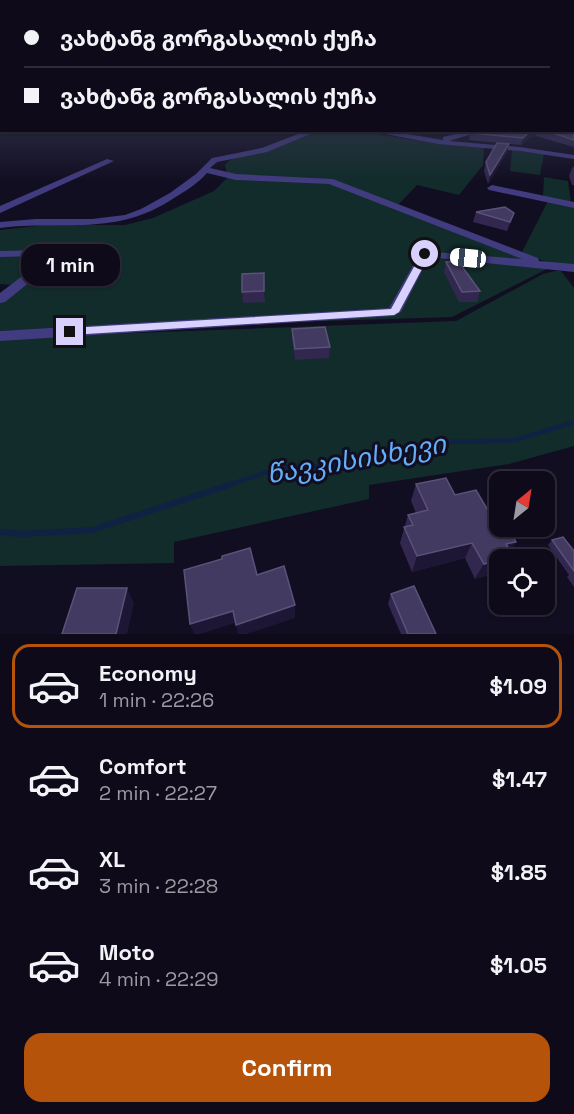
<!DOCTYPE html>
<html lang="en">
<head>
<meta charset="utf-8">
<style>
  :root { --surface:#0e0a1a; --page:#171323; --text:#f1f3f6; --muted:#9b9aa2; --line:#2e2b39; --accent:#b45309 }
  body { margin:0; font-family:"Space Grotesk","Noto Sans Georgian",sans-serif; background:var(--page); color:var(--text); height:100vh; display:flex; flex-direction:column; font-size:22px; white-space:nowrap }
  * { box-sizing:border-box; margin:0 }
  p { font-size:20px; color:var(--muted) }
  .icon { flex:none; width:33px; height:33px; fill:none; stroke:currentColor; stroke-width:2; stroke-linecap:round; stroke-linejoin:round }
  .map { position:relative; height:634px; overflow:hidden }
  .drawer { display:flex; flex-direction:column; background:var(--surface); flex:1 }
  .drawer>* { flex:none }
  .banner { position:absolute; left:0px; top:0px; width:574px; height:132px; box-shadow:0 2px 4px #0004,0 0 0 2px var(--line); display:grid; align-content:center; height:132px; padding:0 24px; background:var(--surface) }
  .needle { width:39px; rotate:30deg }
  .controls { position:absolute; left:489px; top:471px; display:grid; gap:12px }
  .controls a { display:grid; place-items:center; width:66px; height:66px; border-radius:12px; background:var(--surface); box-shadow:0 2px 4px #0004,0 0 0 2px var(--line); font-size:30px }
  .end { position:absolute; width:27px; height:27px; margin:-14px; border:8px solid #d8d1fd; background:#111; box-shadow:0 0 0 3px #111 }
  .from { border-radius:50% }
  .bubble { position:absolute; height:42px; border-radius:18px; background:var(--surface); box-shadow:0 2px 4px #0004,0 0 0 2px var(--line); font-size:20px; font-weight:800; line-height:42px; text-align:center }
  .car { position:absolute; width:18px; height:36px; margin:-18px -9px; border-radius:8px; box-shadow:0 0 4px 2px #0007; background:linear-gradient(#fff 24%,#345 0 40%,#fff 0 76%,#345 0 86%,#fff 0) }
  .banner b { display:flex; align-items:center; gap:21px; height:57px; font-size:22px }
  .banner b+b { border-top:2px solid var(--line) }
  .banner i { width:15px; height:15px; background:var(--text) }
  ul { padding:10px 0 0; list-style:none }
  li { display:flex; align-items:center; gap:18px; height:84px; margin:0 12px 9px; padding:0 12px; border:3px solid transparent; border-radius:18px }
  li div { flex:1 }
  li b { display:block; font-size:22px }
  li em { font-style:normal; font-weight:800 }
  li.on { border-color:var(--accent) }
  li>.icon { width:54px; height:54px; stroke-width:1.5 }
  .action { display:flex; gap:12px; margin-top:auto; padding:12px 24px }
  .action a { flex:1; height:69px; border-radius:18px; background:var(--accent); color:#fff; font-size:24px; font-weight:800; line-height:69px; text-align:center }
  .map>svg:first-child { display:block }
</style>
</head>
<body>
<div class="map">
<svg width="574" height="634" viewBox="0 0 574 634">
  <rect width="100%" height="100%" fill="#120e22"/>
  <g fill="#122b2b">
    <polygon points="305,131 358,131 433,143 484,147 483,165 459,195 417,185 397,206 330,180 227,174 225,165 230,160"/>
    <polygon points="512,150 544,154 540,175 510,171"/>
    <polygon points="228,177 323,181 551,267 452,317 0,331 0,303 14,285 0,284 0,230 45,225 125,225 153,218 214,191"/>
    <polygon points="544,177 568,181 571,203 543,197"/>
    <polygon points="548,201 574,207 574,266 553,265 522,252"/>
    <polygon points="555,271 561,271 574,288 574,446 509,464 369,485 369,499 174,542 174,563 0,566 0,338 456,321 543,274"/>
  </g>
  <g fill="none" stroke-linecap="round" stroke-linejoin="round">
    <polyline stroke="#102244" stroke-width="4.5" points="228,485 283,467 332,466 370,454 441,442 516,440 574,422"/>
    <polyline stroke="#102244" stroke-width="6" points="0,532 19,534 92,530 232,484"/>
    <g fill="#413b7f" fill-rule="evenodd">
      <path d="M 309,130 L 320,130 L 267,152 L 217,162 L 210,168 L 236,174 L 333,179 L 538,258 L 539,261 L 574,264 L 574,272 L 429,257 L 401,312 L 394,316 L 0,341 L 0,331 L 389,308 L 421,251 L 522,259 L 329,184 L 236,180 L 207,173 C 198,183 186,191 174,198 C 116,237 64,220 0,228 L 0,222 L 36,219 L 92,219 L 125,215 L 141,209 L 170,193 L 196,174 L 212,158 L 262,148 Z"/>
      <polygon points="364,130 383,130 443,140 443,137 472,130 472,134 449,141 520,147 574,155 574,159 520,151 438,144"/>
      <polygon points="107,159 114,161 0,213 0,206"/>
      <polygon points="492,185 574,202 574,208 489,190 487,188"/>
      <polygon points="39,250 53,258 46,269 5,302 0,303 0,293 38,264 41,259 37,256 0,257 0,251"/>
    </g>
  </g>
  <g fill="#32284f">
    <polygon points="474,130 570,130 574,132 574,147 536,136 530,137 521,145 469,140 470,133"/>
    <polygon points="509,144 507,152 488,184 484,171 486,162"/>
    <polygon points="574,166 574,185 572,185 569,176 572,168"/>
    <polygon points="476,212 514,213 507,231 473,222"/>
    <polygon points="446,262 480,291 477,302 459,302 444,272"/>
    <polygon points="264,291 265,302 243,303 242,292"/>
    <polygon points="292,329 330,347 329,358 295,360 292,340"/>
    <polygon points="416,484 455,495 507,526 475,579 465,558 412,572 400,543 408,515 416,513 411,501"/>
    <polygon points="552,540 574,551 574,587 567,577 569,575 548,545"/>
    <polygon points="391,594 436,634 401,634 388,604"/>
  </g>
  <g fill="#1d1635">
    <polygon points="531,130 537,130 536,136 530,137 521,145 523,138"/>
    <polygon points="509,144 507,152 488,184 490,175"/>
    <polygon points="516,542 507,557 506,544"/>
    <polygon points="472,543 465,558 412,572 417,556"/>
    <polygon points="513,556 511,560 500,560"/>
    <polygon points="500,560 500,573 475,579 484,564"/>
    <polygon points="127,588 134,603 127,634 116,634"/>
    <polygon points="295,605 295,618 247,634 238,634 236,625"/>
    <polygon points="233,611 235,623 200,634 194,634 190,624"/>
  </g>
  <g fill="#433a62" stroke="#5b527a" stroke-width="1.5">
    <polygon points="474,130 531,130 523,138 470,133"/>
    <polygon points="544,130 570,130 574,132 574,140"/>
    <polygon points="497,143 509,144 490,175 486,162"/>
    <polygon points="505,207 514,213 510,222 476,212"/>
    <polygon points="458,261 480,291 462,292 446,262"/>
    <polygon points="264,273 264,291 242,292 242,274"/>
    <polygon points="325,327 330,347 295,349 292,329"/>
    <polygon points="446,478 455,495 476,490 493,519 500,518 500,526 507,526 516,542 506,544 513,556 484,564 472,543 417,556 404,527 413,525 408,515 428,510 416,484"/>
    <polygon points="563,537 574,551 574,571 552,540"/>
    <polygon points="250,548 257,575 284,566 295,605 236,625 233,611 190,624 184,570 222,559 222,556"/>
    <polygon points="414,586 436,634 408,634 391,594"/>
    <polygon points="77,588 127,588 116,634 62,634"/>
  </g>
  <linearGradient id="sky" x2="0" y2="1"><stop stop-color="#0a0813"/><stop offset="0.51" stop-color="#33364f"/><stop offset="1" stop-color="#33364f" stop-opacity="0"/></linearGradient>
  <rect width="574" height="181" fill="url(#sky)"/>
  <polygon fill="#d8d1fd" points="422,252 430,254 399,312 394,315 70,335 65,332 70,328 391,309"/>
  <g text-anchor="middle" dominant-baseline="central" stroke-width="6" stroke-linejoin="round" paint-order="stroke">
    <g font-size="26" font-style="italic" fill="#64aef8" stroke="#120e22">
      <text transform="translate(356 459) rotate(-10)">წავკისისხევი</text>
    </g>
  </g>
</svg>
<div class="controls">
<a><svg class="needle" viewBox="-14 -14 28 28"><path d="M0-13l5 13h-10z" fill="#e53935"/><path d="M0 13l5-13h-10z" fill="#9b9aa2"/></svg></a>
<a><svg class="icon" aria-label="locate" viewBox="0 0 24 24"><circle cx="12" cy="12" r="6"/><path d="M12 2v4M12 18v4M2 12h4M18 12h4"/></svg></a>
</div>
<i class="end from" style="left:425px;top:254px"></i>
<i class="end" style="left:70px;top:332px"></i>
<div class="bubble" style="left:21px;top:244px;width:99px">1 min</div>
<i class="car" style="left:468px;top:258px;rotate:276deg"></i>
<div class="banner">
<b><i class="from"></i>ვახტანგ გორგასალის ქუჩა</b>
<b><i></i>ვახტანგ გორგასალის ქუჩა</b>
</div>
</div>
<section class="drawer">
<ul>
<li class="on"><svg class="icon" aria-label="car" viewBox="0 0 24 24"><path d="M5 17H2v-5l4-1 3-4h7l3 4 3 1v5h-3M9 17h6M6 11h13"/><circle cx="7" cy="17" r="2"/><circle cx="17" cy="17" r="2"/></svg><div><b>Economy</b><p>1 min · 22:26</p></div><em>$1.09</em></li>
<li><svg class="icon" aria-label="car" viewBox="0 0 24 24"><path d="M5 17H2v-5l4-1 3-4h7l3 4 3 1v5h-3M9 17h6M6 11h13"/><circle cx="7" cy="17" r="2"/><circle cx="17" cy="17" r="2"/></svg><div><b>Comfort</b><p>2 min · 22:27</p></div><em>$1.47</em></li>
<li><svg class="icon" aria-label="car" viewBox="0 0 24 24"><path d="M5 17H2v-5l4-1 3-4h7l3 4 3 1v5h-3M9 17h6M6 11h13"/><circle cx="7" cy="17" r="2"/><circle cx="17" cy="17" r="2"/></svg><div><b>XL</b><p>3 min · 22:28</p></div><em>$1.85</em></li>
<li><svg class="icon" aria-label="car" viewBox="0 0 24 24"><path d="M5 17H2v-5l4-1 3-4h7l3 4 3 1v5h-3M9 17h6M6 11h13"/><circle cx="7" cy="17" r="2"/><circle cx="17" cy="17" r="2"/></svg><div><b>Moto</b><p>4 min · 22:29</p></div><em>$1.05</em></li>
</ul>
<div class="action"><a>Confirm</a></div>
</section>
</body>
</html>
